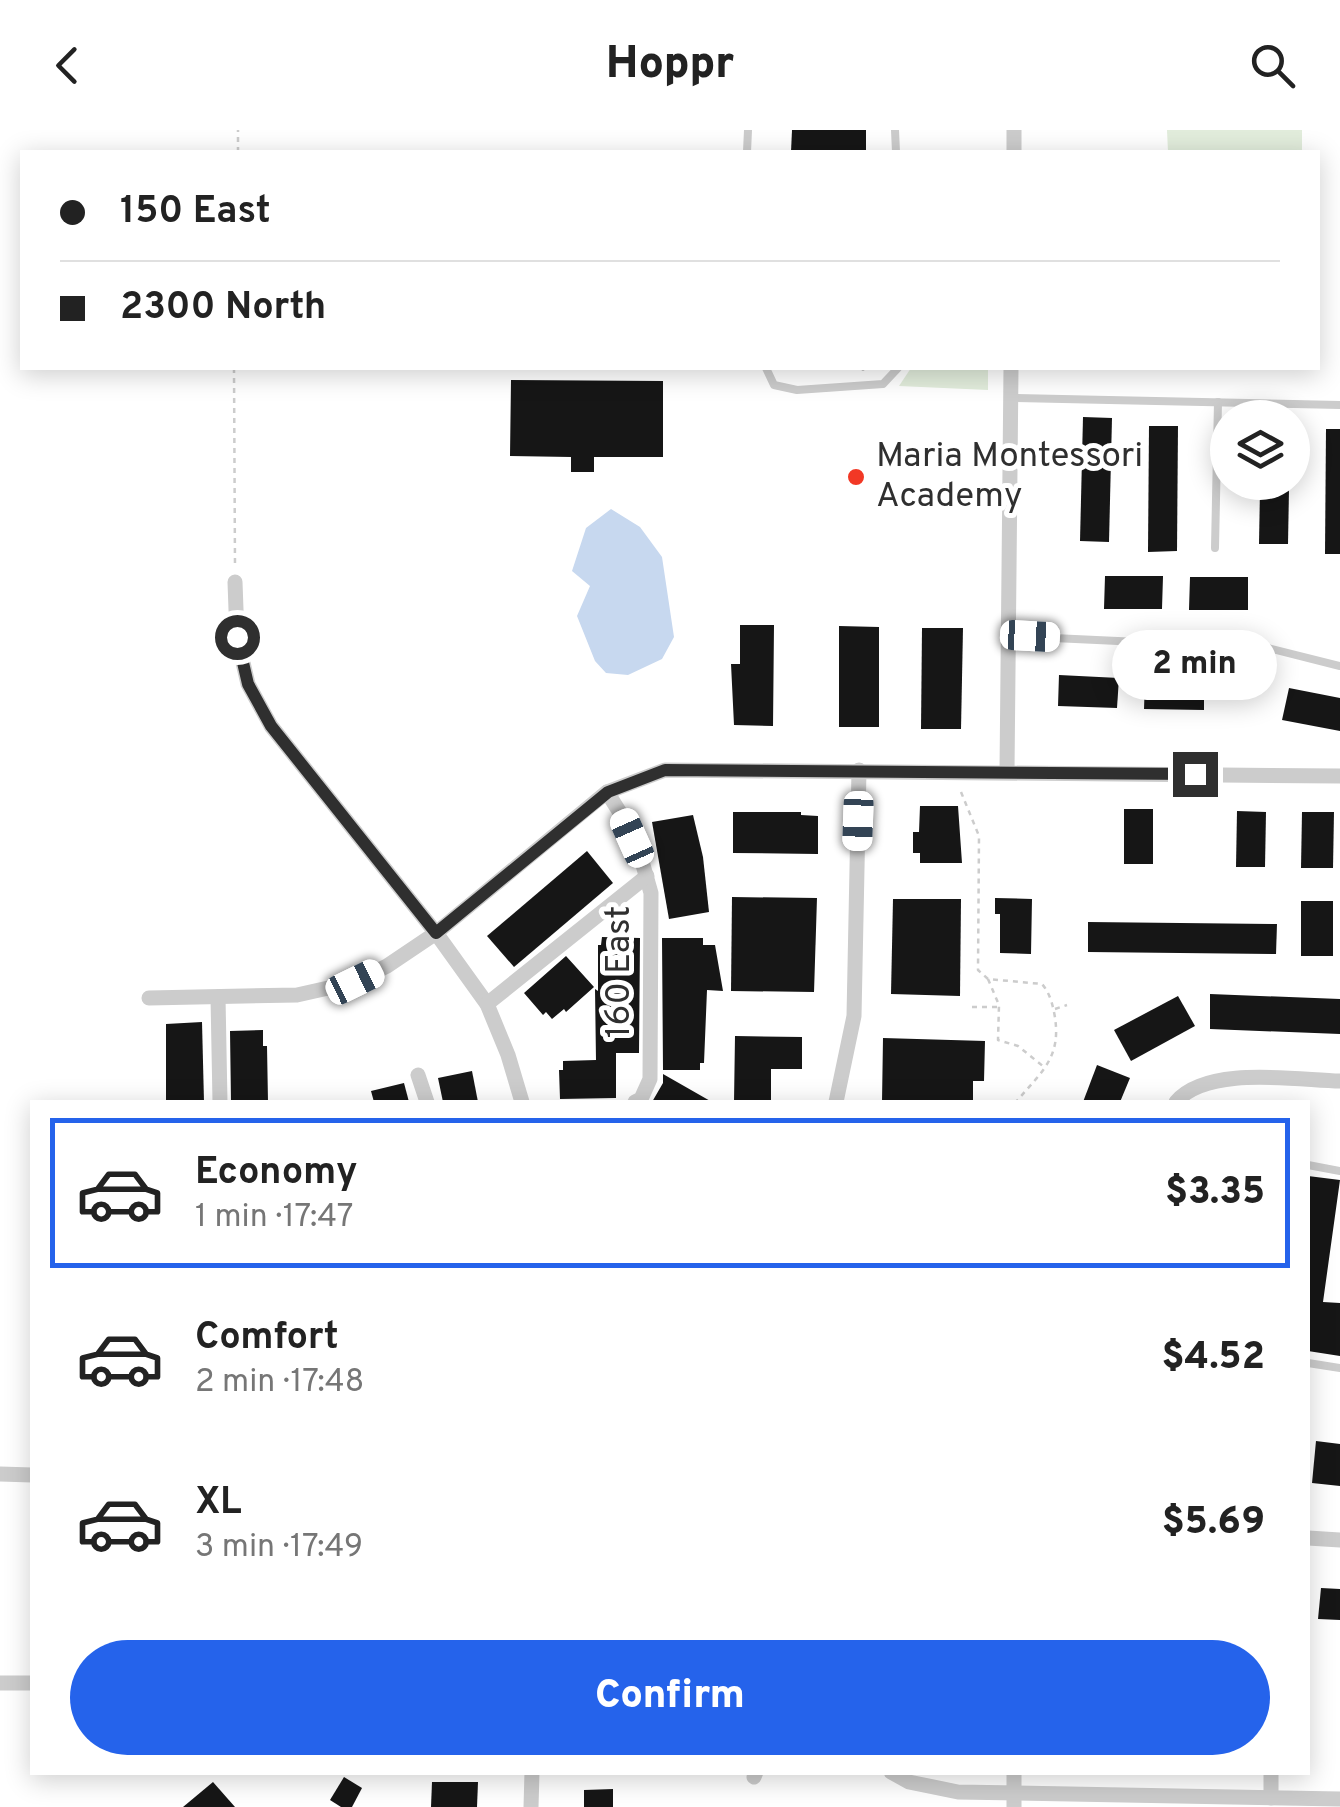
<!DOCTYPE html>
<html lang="en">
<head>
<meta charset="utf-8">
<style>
  :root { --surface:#fff; --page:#f2f2f2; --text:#222; --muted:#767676; --line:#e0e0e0; --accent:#2563eb }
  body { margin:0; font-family:Overpass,sans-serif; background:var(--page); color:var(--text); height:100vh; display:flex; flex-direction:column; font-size:38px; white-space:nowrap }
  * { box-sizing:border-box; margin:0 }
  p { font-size:32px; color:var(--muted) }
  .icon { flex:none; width:55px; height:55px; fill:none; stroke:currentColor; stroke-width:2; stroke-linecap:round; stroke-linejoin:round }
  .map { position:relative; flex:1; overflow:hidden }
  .panel { position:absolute; left:30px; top:970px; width:1280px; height:675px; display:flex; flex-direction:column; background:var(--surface); border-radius:0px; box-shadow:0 5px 25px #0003 }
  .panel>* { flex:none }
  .top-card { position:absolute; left:20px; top:20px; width:1300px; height:220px; border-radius:0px; box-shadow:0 5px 25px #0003; display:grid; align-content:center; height:220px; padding:0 40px; background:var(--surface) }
  .fabs { position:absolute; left:1210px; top:270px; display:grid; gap:20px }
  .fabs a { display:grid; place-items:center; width:100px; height:100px; border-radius:50%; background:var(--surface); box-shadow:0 5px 25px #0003; font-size:50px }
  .end { position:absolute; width:45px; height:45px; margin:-22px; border:12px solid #2f2f2f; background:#fff; box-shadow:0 0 0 5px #fff }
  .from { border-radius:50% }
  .bubble { position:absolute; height:70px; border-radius:35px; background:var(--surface); box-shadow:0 5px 25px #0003; font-size:32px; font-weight:800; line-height:70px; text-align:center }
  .car { position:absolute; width:30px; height:60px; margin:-30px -15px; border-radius:12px; box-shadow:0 0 8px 2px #0007; background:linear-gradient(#fff 24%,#345 0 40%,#fff 0 76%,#345 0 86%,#fff 0) }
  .top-card b { display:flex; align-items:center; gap:35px; height:95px; font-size:38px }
  .top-card b+b { border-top:2px solid var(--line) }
  .top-card i { width:25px; height:25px; background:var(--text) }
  ul { padding:18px 0 0; list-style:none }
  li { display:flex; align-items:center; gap:30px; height:150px; margin:0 20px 15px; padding:0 20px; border:5px solid transparent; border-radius:0px }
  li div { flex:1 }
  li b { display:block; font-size:38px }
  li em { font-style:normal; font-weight:800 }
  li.on { border-color:var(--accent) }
  li>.icon { width:90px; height:90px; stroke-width:1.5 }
  .action { display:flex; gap:20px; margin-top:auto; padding:20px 40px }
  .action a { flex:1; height:115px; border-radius:60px; background:var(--accent); color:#fff; font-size:40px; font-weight:800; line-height:115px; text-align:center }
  header { display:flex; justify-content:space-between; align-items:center; height:130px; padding:0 40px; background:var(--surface); font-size:45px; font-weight:800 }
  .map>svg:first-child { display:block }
</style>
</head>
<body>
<header><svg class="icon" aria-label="back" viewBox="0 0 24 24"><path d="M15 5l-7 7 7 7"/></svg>Hoppr<svg class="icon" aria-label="search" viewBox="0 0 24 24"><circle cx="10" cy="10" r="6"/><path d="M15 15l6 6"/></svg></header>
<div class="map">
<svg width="1340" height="1677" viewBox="0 0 1340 1677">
  <rect width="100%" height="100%" fill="#fff"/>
  <g fill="#e2eddc">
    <polygon points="1167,0 1302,0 1302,22 1168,22"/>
    <polygon points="911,238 988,238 988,260 899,256"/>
  </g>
  <polygon fill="#c7d8ef" points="611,379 640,397 662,427 674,507 662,529 628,545 606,543 595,531 577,486 590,456 572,441 586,398"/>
  <g fill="#161616">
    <polygon points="792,0 866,0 866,22 791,22"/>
    <polygon points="511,250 663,251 663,327 594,327 594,342 571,342 571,327 510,326"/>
    <polygon points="1083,287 1112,288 1109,412 1080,411"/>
    <polygon points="1149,296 1178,296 1177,421 1148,422"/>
    <polygon points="1326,299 1340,299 1340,424 1325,424"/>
    <polygon points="1260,359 1289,359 1288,414 1259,414"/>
    <polygon points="1105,446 1163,446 1162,479 1104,479"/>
    <polygon points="1190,447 1248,447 1248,480 1189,480"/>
    <polygon points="740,495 774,495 773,596 734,595 731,534 740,534"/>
    <polygon points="839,496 879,497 879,597 839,597"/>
    <polygon points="922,498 963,498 961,599 921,599"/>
    <polygon points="1059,545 1119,548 1117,578 1058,576"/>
    <polygon points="1145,548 1204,549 1204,580 1144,579"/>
    <polygon points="1289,558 1340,568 1340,601 1282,590"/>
    <polygon points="920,676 958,676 962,733 920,733 920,723 913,723 913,702 919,702"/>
    <rect x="1124" y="679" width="29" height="55"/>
    <polygon points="1237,681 1266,682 1265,737 1236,737"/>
    <polygon points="733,682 801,682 801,685 818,686 818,724 733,723"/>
    <polygon points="1302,682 1334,682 1333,738 1301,738"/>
    <polygon points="693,685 703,727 709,782 669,789 652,692"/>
    <polygon points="587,721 613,753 514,837 487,806"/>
    <polygon points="732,767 817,768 814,862 731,861"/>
    <polygon points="995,768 1032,769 1031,824 1000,823 1000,784 995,784"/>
    <polygon points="893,769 961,769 960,866 891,864"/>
    <rect x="1301" y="771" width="32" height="55"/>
    <polygon points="1088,792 1277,794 1276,824 1088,822"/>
    <polygon points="602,807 640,808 639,923 616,923 616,968 560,969 559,940 563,940 563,931 596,930 595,859 598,861 598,815 601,815"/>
    <polygon points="662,808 703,808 703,815 715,815 723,861 707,860 704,933 700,933 700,940 663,940"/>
    <polygon points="566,826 594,857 566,882 564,879 552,889 546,882 543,885 524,863"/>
    <polygon points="1210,864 1340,869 1340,904 1210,899"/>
    <polygon points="1178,866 1195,896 1131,931 1114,900"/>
    <polygon points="202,892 204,972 166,972 166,894"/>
    <polygon points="263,900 263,916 267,916 268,972 231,972 230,901"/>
    <polygon points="735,906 802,907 802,939 771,939 771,972 734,972"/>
    <polygon points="883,908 985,911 984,951 973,951 973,972 882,972"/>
    <polygon points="1097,935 1130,948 1120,972 1083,972"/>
    <polygon points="472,941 478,972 443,972 438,948"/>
    <polygon points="663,944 712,972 652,972 663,953"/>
    <polygon points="404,953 409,972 374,972 371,961"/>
    <polygon points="1308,1046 1340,1050 1323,1172 1340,1173 1340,1226 1308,1221"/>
    <polygon points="1316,1311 1340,1314 1340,1356 1312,1353"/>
    <polygon points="1321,1458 1340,1459 1340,1490 1318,1489"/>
    <polygon points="344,1647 362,1658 352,1677 341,1677 330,1670"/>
    <polygon points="213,1652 235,1677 183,1677"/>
    <polygon points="432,1652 478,1652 477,1677 431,1677"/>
    <polygon points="613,1659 613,1677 584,1677 584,1660"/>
  </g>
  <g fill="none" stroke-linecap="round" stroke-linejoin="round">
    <g stroke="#ccc" stroke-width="2.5" stroke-dasharray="5 5" stroke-linecap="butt">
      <polyline points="238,22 238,0"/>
      <polyline points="234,238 235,436"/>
      <polyline points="809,238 809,240"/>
      <polyline points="863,238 863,241"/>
      <path d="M 961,662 L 979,706 L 978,840 L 988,849 L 1042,854 C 1049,862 1052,872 1054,882 C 1063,927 1042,941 1016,972"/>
      <polyline points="988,849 999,875 998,910 1018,916 1044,937"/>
      <polyline points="972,877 999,877"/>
      <polyline points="1055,879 1067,875"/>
    </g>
    <g stroke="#ccc" stroke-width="8">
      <polyline points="895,0 896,22"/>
      <polyline points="747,22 748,0"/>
      <polyline points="766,238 774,255 797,260 883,254 898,238"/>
      <polyline points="1011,268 1340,275"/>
      <polyline points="1215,418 1218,272"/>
      <polyline points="1008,506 1268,518 1340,536"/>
      <polyline points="1308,1035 1340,1041"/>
      <polyline points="1308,1233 1340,1238"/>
    </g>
    <g stroke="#ccc" stroke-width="15">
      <polyline points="1014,22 1014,0"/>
      <polyline points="235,452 237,507 248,554 271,596 436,803 487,874 508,925 522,972"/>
      <polyline points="1007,642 1011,238"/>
      <polyline points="607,662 624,689 641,728 651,763 650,949 641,969 635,972"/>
      <polyline points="218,867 220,972"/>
      <polyline points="149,868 297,865 355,852 387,836 436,803 607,662 665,640 1340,646"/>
      <polyline points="487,874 647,746"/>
      <polyline points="418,945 427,972"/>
      <polyline points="836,972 854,886 859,640"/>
      <path d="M 1176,972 C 1207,935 1296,950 1340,951"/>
      <polyline points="0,1344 32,1345"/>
      <polyline points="1308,1408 1340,1410"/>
      <polyline points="0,1553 32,1553"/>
      <polyline points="891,1642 909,1652 958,1662 1340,1669"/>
      <polyline points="1014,1642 1014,1677"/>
      <polyline points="754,1647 756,1642"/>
      <polyline points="1271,1668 1271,1642"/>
      <polyline points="531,1677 532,1642"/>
    </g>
  </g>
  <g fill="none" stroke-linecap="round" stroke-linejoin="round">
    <polyline stroke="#2f2f2f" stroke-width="12" points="237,507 248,554 271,596 436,803 608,662 665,640 1195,644"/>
  </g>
  <circle fill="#f23825" stroke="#fff" stroke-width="4" cx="856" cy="347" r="10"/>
  <g text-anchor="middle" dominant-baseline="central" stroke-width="10" stroke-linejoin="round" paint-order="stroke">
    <g font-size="35" fill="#2f2f2f" stroke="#fff" text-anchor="start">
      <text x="876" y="327">Maria Montessori<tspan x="876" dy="40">Academy</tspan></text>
    </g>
    <g font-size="35" fill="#2f2f2f" stroke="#fff">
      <text transform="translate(620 842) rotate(-90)">160 East</text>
    </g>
  </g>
</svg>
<div class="fabs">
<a><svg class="icon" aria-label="layers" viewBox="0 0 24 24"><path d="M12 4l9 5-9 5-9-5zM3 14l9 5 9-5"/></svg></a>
</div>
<i class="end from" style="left:237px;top:507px"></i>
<i class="end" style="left:1195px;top:644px"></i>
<div class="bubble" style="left:1112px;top:500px;width:165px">2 min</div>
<i class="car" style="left:1030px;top:506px;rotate:93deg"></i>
<i class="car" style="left:858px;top:691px;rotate:182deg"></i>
<i class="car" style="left:632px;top:708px;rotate:336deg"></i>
<i class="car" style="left:355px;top:852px;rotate:64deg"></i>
<div class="top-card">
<b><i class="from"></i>150 East</b>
<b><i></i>2300 North</b>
</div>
<section class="panel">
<ul>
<li class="on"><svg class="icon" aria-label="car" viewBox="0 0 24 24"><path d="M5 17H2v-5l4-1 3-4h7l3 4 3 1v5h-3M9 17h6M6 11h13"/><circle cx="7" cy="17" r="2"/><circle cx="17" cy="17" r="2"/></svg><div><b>Economy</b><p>1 min · 17:47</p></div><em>$3.35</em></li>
<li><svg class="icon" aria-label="car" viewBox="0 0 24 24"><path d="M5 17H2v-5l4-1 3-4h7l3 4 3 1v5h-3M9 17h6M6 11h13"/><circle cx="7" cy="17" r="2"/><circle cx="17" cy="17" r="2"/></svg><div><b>Comfort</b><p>2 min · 17:48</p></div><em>$4.52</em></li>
<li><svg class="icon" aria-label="car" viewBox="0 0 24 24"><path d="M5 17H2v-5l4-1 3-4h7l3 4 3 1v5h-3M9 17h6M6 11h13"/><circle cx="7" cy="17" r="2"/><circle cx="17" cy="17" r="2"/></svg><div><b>XL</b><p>3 min · 17:49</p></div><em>$5.69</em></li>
</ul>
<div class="action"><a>Confirm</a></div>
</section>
</div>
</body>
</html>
